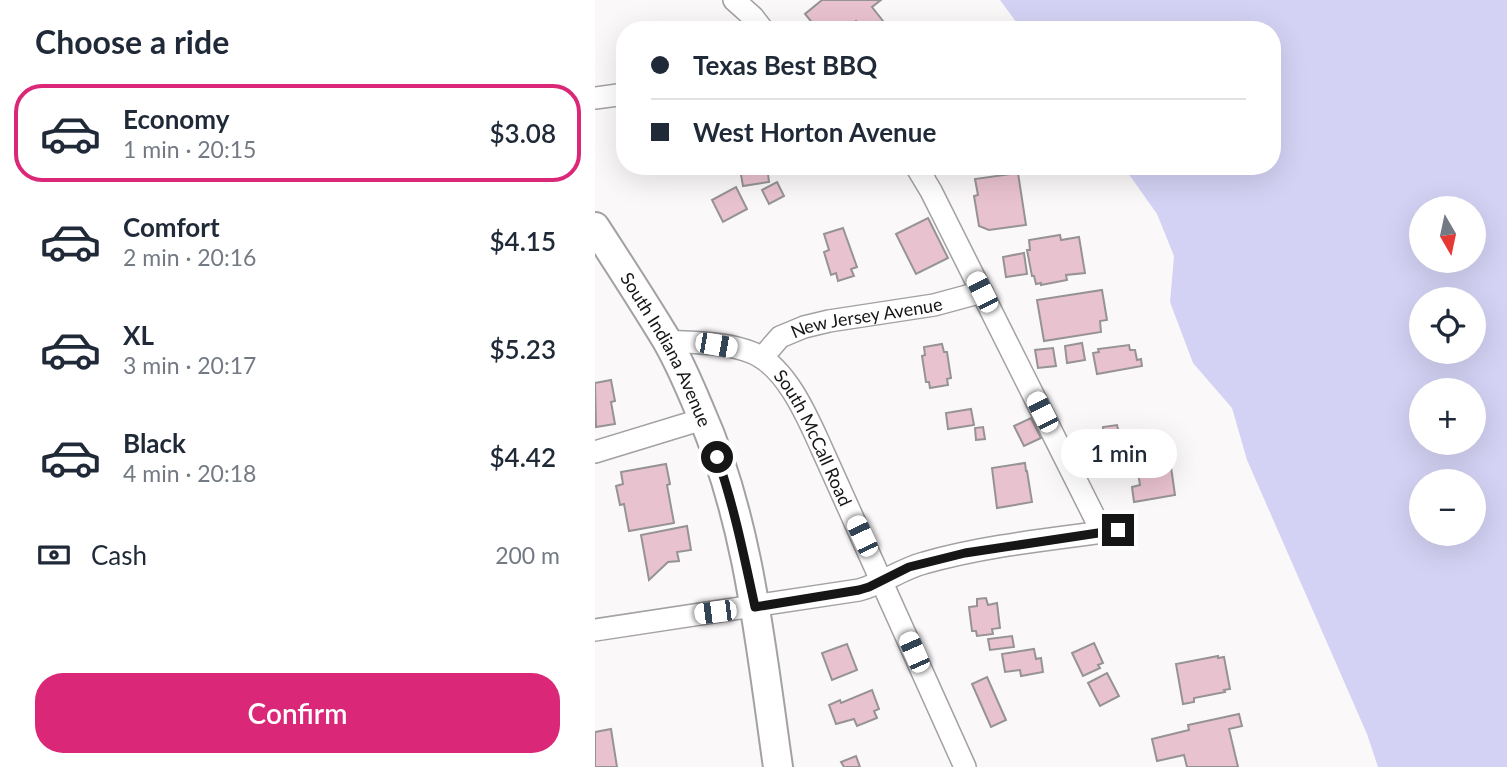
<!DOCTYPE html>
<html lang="en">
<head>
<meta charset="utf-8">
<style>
  :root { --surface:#fff; --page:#f6f6f7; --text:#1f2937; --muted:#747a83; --line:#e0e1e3; --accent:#db2777 }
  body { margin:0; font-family:Lato,sans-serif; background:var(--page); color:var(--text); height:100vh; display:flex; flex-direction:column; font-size:26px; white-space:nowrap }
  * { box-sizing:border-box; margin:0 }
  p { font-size:23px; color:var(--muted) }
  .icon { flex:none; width:38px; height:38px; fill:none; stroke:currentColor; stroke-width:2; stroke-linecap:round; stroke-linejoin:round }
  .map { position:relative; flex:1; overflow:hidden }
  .drawer { display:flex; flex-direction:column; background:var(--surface); width:595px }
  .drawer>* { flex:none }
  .hud { position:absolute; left:21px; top:21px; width:665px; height:154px; border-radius:28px; box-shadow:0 7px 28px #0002; display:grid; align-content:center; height:154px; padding:0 35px; background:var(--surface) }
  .needle { width:46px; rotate:171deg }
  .buttons { position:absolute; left:814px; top:196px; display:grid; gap:14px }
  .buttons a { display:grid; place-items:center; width:77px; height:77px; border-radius:50%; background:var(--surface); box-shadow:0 7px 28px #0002; font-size:35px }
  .end { position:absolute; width:32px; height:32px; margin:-16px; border:9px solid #171617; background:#fff; box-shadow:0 0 0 4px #fff }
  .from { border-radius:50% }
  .bubble { position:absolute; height:49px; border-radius:24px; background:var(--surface); box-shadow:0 7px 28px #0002; font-size:23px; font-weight:600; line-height:49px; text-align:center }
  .car { position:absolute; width:21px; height:42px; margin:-21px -10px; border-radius:9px; box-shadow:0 0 5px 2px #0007; background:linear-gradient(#fff 24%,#345 0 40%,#fff 0 76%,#345 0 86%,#fff 0) }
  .hud b { display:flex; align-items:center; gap:24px; height:66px; font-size:26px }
  .hud b+b { border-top:2px solid var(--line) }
  .hud i { width:18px; height:18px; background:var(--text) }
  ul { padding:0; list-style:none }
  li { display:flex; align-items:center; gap:21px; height:98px; margin:0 14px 10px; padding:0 21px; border:4px solid transparent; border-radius:28px }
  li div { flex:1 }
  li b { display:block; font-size:26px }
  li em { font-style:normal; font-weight:600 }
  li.selected { border-color:var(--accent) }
  li>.icon { width:63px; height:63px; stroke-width:1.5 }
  h2 { padding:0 35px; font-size:32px; line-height:84px }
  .pay { display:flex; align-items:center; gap:18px; height:77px; padding:0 35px; font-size:26px }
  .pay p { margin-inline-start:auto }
  .action { display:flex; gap:14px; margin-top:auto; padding:14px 35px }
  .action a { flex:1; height:80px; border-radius:28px; background:var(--accent); color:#fff; font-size:28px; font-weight:600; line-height:80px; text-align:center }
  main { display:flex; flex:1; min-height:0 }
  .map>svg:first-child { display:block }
</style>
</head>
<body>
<main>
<section class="drawer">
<h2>Choose a ride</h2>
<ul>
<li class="selected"><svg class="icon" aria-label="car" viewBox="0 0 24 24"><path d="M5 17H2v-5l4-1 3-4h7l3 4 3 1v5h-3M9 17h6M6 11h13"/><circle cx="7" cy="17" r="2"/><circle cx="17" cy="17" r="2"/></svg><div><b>Economy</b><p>1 min · 20:15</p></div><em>$3.08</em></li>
<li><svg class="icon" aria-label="car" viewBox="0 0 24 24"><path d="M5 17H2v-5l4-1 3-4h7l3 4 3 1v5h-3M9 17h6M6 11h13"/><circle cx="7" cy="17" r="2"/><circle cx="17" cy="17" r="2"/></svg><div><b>Comfort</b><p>2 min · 20:16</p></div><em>$4.15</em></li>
<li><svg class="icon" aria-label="car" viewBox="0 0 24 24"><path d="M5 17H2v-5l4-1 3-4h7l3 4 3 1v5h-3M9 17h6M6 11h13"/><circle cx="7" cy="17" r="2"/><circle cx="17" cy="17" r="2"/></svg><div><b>XL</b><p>3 min · 20:17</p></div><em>$5.23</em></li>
<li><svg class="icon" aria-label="car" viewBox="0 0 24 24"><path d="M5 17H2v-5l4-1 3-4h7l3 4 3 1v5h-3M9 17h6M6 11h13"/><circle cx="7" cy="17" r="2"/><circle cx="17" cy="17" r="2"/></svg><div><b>Black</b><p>4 min · 20:18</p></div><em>$4.42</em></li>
</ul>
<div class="pay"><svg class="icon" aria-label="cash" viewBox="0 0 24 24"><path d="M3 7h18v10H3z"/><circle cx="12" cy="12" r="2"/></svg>Cash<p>200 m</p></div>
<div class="action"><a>Confirm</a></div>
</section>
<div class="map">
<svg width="912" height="767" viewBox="0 0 912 767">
  <rect width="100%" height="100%" fill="#fbf8fa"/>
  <path fill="#d4d2f4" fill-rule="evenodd" d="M 405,0 L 912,0 L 912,767 L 783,767 L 772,734 L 652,460 L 637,408 L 598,363 L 575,302 L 579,256 L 562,214 L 528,166 L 677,166 L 677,30 L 427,30 ZM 826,208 L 878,208 L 878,261 L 826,261 ZM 826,299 L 878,299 L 878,352 L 826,352 ZM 826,390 L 878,390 L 878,443 L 826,443 ZM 826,481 L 878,481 L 878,534 L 826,534 Z"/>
  <g fill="#e9c2cf" stroke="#969394" stroke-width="2">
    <polygon points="227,0 286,0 277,7 288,21 277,30 269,30 261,21 250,30 223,30 210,14"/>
    <polygon points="48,166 77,166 77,168 70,169 71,173 64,174 63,170 49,173"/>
    <polygon points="166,166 172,166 174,182 148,186 145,169"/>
    <polygon points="423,173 431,225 394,230 384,226 379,196 383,195 380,179"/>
    <polygon points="182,182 189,196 174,204 167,190"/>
    <polygon points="141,187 152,209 128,222 117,200"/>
    <polygon points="333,218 353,258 321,274 301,234"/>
    <polygon points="248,228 262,267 256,269 259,276 243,281 241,273 236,275 229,252 234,250 229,234"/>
    <polygon points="465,235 466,240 484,237 490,273 471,275 472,280 446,285 446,283 441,284 439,276 437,276 432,250 435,250 434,240"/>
    <polygon points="429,253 432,274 411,277 408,257"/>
    <polygon points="507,290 512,320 505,321 506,332 449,341 442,300"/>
    <polygon points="487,343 490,360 472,363 470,346"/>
    <polygon points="347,344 349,352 352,352 356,378 352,379 353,385 335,388 334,382 331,382 327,356 330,355 329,347"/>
    <polygon points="534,345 535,350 540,350 542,360 546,359 547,366 502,374 498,353 504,352 503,349"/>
    <polygon points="458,348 461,366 443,368 440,350"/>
    <polygon points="16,380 20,401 16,402 20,424 1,427 0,383"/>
    <polygon points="376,409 379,425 353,429 351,413"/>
    <polygon points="436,418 446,438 429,446 419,426"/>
    <polygon points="522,425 524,433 533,431 535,446 526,448 527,452 499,457 496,436 509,434 508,427"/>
    <polygon points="388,427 390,439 381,440 380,428"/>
    <polygon points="430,463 431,471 432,471 437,502 402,508 397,468"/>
    <polygon points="71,464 75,484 72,485 79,523 34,531 29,504 25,505 21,486 28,484 26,472"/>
    <polygon points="576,467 580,495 539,502 537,487 545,485 543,472"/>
    <polygon points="92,526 96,550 82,552 84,561 73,562 54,580 46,535"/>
    <polygon points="391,598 393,605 402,603 405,628 397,629 398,634 382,636 381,631 377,631 374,607 382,606 382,599"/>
    <polygon points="417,636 419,647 395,650 393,639"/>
    <polygon points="499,643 508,663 503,665 505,668 488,676 477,653"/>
    <polygon points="252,644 262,670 237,680 227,653"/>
    <polygon points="439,649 441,659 446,658 448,672 426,676 425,670 410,672 407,654"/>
    <polygon points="623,656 623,658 629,657 635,689 629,690 630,692 599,698 599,702 588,704 581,664"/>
    <polygon points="512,673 524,696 505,706 493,683"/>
    <polygon points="392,677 411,720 396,727 377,684"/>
    <polygon points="277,690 284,709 279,711 282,718 262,726 259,719 241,724 234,705 245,700 246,703"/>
    <polygon points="644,714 647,726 634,729 643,767 592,767 589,755 562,761 557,739 594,730 593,725"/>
    <polygon points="16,729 22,767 0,767 0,732"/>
    <polygon points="261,756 265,767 249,767 246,762"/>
  </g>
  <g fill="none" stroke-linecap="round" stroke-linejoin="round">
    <defs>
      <g id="minor">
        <polyline points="139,0 158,17 168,30"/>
        <polyline points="0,98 30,94"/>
        <polyline points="321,166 336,191 507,532"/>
        <path id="s1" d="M 72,341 C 100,343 131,342 158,353 C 191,367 212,416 226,447 L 370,767"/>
        <path id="s2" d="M 167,358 L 185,337 L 209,327 L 234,321 L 339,305 L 387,292"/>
        <polyline points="0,452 108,419"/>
        <path d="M 0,630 L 264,590 C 287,584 306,569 329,563 C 392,545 459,539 523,530"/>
      </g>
      <g id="major">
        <path id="s3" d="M 0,227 C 24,264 48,301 71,339 C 84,361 95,387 105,411 C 154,520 166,649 183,767"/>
      </g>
    </defs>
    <use href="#minor" stroke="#a3a1a3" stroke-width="24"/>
    <use href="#major" stroke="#a3a1a3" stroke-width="32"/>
    <use href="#minor" stroke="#fff" stroke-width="21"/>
    <use href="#major" stroke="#fff" stroke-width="28"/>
  </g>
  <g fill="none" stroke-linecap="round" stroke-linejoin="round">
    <path stroke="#171617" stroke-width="9" d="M 122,457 C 139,506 149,556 160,607 L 264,590 L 274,587 L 314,567 L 370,553 L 523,530"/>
  </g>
  <g text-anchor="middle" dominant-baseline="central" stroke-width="5" stroke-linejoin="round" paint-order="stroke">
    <g font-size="18" fill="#171617" stroke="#fff">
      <text stroke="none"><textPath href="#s2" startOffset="117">New Jersey Avenue</textPath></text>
      <text stroke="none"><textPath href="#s3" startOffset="142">South Indiana Avenue</textPath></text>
      <text stroke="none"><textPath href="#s1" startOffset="194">South McCall Road</textPath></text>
    </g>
  </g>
</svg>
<div class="buttons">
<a><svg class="needle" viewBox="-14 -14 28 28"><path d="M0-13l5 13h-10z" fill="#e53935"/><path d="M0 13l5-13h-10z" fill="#747a83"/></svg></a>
<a><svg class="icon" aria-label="locate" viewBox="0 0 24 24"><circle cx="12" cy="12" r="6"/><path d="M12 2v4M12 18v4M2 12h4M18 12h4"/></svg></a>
<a>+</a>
<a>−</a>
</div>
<i class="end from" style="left:122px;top:457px"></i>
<i class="end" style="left:523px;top:530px"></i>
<div class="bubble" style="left:466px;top:429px;width:116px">1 min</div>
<i class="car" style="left:387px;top:292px;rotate:333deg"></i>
<i class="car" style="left:121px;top:345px;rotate:100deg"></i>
<i class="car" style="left:447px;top:412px;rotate:333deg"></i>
<i class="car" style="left:267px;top:536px;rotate:335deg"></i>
<i class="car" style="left:120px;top:612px;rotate:263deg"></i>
<i class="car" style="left:319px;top:652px;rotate:336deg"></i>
<div class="hud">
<b><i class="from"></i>Texas Best BBQ</b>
<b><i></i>West Horton Avenue</b>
</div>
</div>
</main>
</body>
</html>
